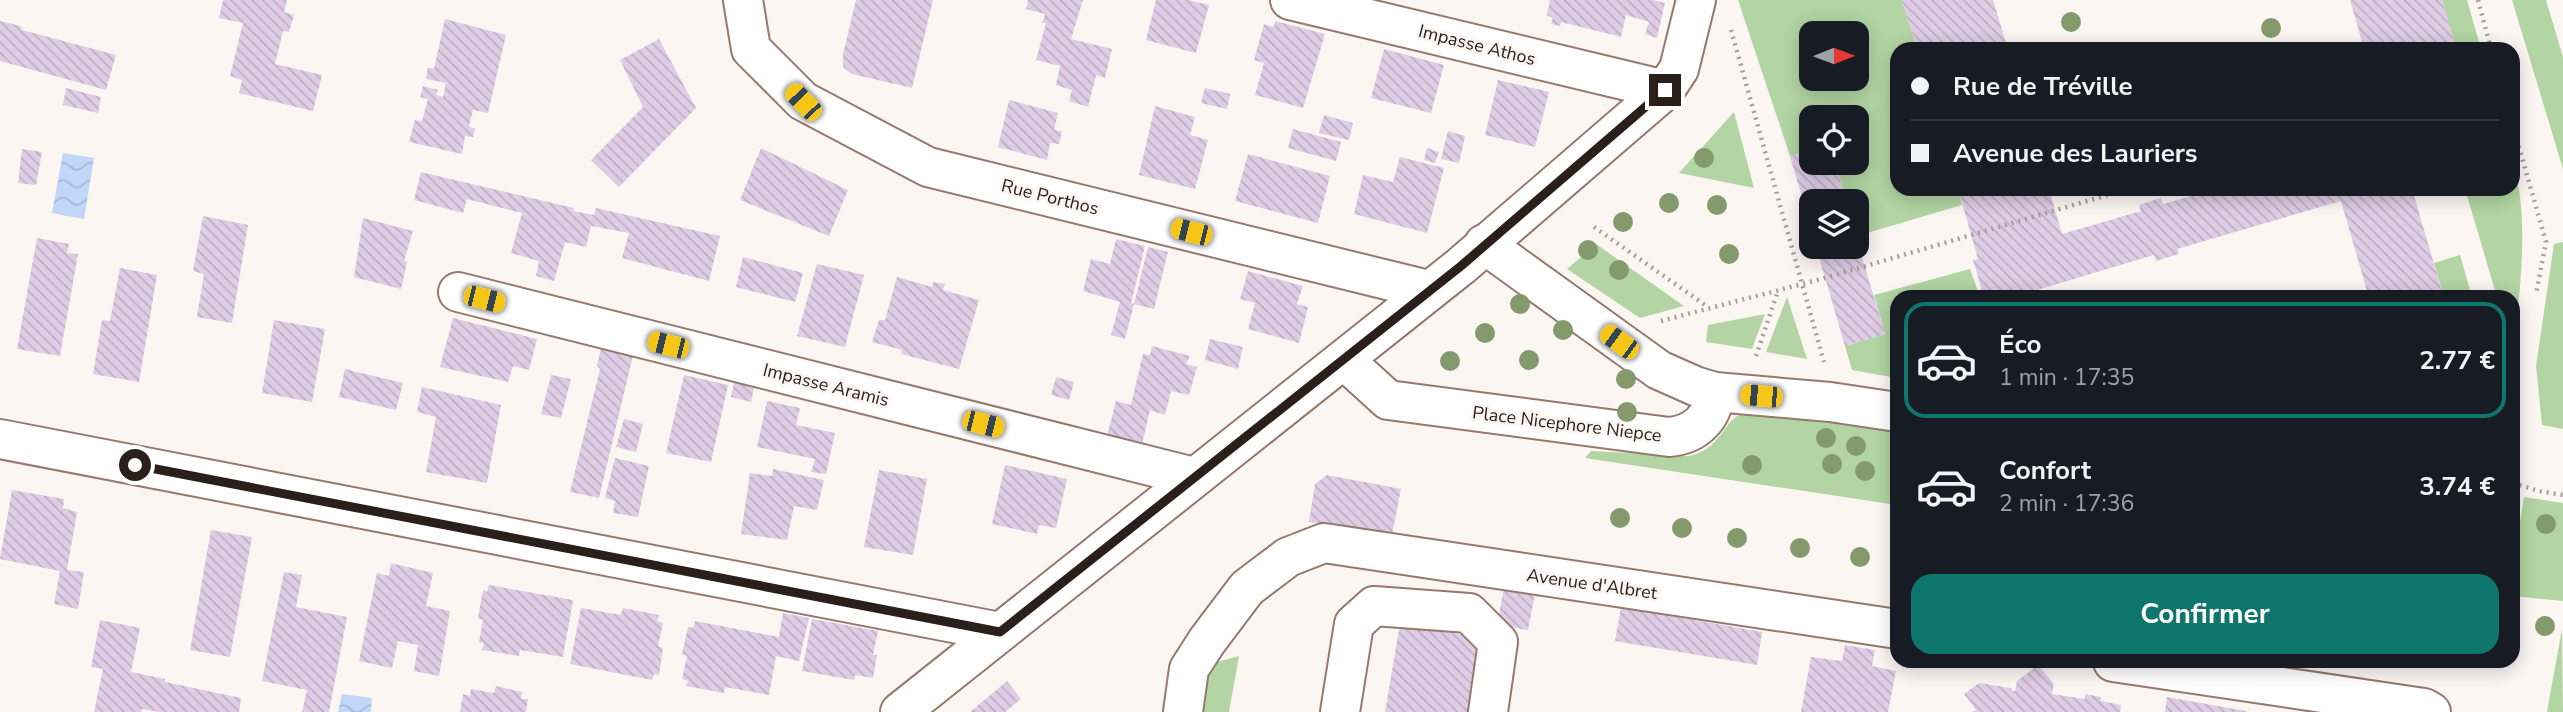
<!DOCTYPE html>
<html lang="fr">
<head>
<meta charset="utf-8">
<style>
  :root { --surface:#171b24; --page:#20242c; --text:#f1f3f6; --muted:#9ea1a6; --line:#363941; --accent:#0f766e }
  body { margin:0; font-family:"Nunito Sans",sans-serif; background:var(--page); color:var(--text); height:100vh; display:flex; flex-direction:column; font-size:26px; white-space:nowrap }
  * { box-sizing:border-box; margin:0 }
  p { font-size:23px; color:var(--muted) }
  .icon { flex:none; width:38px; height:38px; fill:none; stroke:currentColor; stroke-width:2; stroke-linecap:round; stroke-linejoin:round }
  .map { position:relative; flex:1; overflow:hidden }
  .details { position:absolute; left:1890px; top:290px; width:630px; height:378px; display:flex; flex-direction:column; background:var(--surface); border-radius:21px; box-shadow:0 4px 18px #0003 }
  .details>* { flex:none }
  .top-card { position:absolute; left:1890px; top:42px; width:630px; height:154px; border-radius:21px; box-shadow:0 4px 18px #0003; display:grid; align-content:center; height:154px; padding:0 21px; background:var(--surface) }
  .needle { width:46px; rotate:89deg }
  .controls { position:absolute; left:1799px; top:21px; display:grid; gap:14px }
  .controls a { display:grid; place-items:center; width:70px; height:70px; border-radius:14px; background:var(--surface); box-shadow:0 4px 18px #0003; font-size:35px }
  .end { position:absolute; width:32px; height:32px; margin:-16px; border:9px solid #2a1f1a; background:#fff; box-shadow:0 0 0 4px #fff }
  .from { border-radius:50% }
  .car { position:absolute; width:21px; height:42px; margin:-21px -10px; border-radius:9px; box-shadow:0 0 5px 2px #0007; background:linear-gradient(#f5c518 24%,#345 0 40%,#f5c518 0 76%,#345 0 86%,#f5c518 0) }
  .top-card b { display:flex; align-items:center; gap:24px; height:66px; font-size:26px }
  .top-card b+b { border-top:2px solid var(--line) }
  .top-card i { width:18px; height:18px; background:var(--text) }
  ul { padding:12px 0 0; list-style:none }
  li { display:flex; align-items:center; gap:21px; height:116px; margin:0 14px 10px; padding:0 7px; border:4px solid transparent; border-radius:21px }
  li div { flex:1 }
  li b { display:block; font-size:26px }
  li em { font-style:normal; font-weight:700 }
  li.active { border-color:var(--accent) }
  li>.icon { width:63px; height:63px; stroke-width:1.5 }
  .primary-button { display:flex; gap:14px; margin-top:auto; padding:14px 21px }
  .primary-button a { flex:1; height:80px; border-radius:21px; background:var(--accent); color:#fff; font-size:28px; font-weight:700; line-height:80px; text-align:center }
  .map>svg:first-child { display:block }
</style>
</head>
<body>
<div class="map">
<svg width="2563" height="712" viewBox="0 0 2563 712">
  <defs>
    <pattern id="water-waves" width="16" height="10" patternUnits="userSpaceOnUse" patternTransform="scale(1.75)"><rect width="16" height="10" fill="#c0d7f8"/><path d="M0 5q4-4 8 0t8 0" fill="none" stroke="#a5b8d4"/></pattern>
    <pattern id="building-back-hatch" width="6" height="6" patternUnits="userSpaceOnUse" patternTransform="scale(1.75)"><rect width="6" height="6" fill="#dfcce5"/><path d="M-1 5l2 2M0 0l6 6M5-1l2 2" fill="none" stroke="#c0afc4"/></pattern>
  </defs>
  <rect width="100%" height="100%" fill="#fcf6f3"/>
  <g fill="#b2d5a3" fill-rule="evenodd">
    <path d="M 1738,0 L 1902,0 L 1917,49 L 1897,49 L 1897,189 L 1958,189 L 1962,205 L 1857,236 L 1857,201 L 1846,201 L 1835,163 L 1857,163 L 1857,117 L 1811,117 L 1811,150 L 1790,156 ZM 1811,33 L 1857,33 L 1857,79 L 1811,79 Z"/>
    <polygon points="2442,0 2467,0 2481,49 2456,49"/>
    <polygon points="2512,0 2546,0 2563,57 2563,169"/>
    <polygon points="1734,112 1754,188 1679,173"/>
    <path d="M 2513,162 C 2531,224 2518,295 2514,358 L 2513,298 L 2497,297 L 2465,189 L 2513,189 Z"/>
    <polygon points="2563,242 2563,429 2542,425 2536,366 2554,244"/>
    <polygon points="1596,244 1684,306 1640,318 1567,269"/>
    <polygon points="2460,255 2472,297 2444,297 2434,263"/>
    <polygon points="1970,269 1980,297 1897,298 1897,378 1852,370 1845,346 1885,334 1874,295"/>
    <polygon points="1787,297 1807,359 1766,352"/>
    <polygon points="1765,314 1752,349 1706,342 1708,325"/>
    <path d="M 1761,409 L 1897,431 L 1897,505 L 1585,458 L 1591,451 L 1689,456 C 1729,448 1719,410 1761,409 Z"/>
    <polygon points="2524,497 2563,503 2563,601 2513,596 2513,566"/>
    <polygon points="2562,629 2563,712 2547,712"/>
    <polygon points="1239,656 1229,712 1192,712 1206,665"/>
  </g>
  <g fill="url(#water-waves)">
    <polygon points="63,153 94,158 84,219 52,213"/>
    <polygon points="342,694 372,698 371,712 338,712"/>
  </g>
  <g fill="url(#building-back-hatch)">
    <polygon points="223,0 287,0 284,12 294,15 289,32 283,31 275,64 322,75 313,111 239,93 242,80 230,76 243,23 219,18"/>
    <polygon points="856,0 933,0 912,88 852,74 843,67 843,54"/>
    <polygon points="1028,0 1083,0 1071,39 1112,49 1105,78 1096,75 1088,107 1069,101 1072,90 1056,85 1060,66 1036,60 1046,23 1042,23 1045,14 1026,9"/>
    <polygon points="1156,0 1188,0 1209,5 1196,53 1146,40"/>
    <polygon points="1550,0 1653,0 1665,3 1657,38 1645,34 1649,22 1626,15 1621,37 1561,22 1560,26 1551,24 1553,18 1547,15"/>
    <polygon points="1902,0 1993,0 2008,49 1917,49"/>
    <polygon points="2350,0 2442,0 2456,49 2364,49"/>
    <polygon points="445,19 506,35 488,113 473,110 469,126 475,129 473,137 465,136 462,154 409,142 415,120 422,121 428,99 420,97 423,86 438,90 436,95 443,97 446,83 426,79 428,67 434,69"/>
    <polygon points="0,21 21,26 22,30 116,55 106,90 0,61"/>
    <polygon points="1275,21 1325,34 1303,108 1255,95 1264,63 1254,60 1264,24 1274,27"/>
    <polygon points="659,39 696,108 619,187 591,160 643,107 620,60"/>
    <polygon points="1384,49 1444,65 1431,113 1371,98"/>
    <polygon points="1498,80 1549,92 1535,147 1485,135"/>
    <polygon points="66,88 101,97 98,113 63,105"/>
    <polygon points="1205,88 1230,94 1227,109 1201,103"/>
    <polygon points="1009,100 1058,113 1054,130 1062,131 1059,144 1050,143 1047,160 998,147"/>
    <polygon points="1155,106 1195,117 1190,135 1208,140 1195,189 1139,175"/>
    <polygon points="1324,115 1353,123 1349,140 1319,133"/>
    <polygon points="1293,129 1341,142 1336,161 1288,148"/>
    <polygon points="1448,131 1465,136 1459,163 1441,159"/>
    <polygon points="761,148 848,190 829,236 740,200"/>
    <polygon points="1427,148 1439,152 1435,163 1424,160"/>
    <polygon points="22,149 42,152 36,185 18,183"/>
    <polygon points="1811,150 1811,163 1835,163 1846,201 1811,201 1811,228 1790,156"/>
    <polygon points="1248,154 1330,176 1318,223 1235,201"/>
    <polygon points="1400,157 1444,168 1427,233 1354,214 1363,175 1393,182"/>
    <polygon points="421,172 574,208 573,211 594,215 596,208 720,236 709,281 622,258 629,233 591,226 586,247 565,242 554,281 536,276 539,261 511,253 522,213 467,199 463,213 414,200"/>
    <polygon points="1958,189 2049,189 2062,234 2141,211 2139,205 2161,198 2163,204 2216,189 2412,189 2444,298 2369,298 2341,201 2177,249 2179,254 2156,261 2154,255 2010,298 1984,298 1973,260 1978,259"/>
    <polygon points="203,216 248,225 232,323 197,317 204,274 193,271"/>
    <polygon points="363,218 413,231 404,261 407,262 401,289 354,277"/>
    <polygon points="37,238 69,244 67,253 78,254 60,356 17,349"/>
    <polygon points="1116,239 1145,246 1131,303 1134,304 1125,339 1111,335 1120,302 1083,291 1091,259 1110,264"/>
    <polygon points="1857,240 1885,334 1845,346 1816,247 1857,247"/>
    <polygon points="1148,247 1168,252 1154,309 1134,304"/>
    <polygon points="743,257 803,273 795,302 736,287"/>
    <polygon points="817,264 864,275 845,347 797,336"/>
    <polygon points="120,268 157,275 139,382 93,374 102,320 110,321"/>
    <polygon points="1248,271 1303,286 1297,304 1308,307 1299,343 1248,329 1255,303 1240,299"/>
    <polygon points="897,277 932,287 933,282 945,284 943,290 979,300 959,369 901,354 902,350 872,342 879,320 885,320"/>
    <polygon points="453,318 537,339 529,370 513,366 508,382 440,367"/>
    <polygon points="274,320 325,329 312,402 262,393"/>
    <polygon points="603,339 635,347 599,498 570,492 600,369 597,366"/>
    <polygon points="1210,339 1243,347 1238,369 1205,360"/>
    <polygon points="1152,346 1190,356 1186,364 1197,367 1189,395 1171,391 1165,415 1150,410 1142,445 1107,436 1116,401 1131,405 1143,354 1150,355"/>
    <polygon points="345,369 403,383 396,410 339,397"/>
    <polygon points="736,373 756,378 751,402 731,397"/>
    <polygon points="551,375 571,379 561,418 541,414"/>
    <polygon points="684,375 728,385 711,462 666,453"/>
    <polygon points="1056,377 1074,382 1069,400 1051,395"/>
    <polygon points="422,387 501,405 487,483 426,472 436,417 417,412"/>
    <polygon points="767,401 800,408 796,425 835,433 826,474 811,472 815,459 757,447"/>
    <polygon points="624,419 643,424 636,452 616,447"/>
    <polygon points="615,458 649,466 638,517 613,513 615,501 605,498"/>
    <polygon points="1005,465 1067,479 1056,528 1039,525 1037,534 992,524"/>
    <polygon points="773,469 824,480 817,510 794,506 787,540 741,534 750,473 772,476"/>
    <polygon points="879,470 927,479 913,555 864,547"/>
    <polygon points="1327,475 1401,489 1392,535 1309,522 1315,484"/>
    <polygon points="12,490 64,499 63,508 77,512 67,570 84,572 78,609 54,604 60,571 0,559"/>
    <polygon points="211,530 252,537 230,657 190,650"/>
    <polygon points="391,563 433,573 426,606 450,611 439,676 414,671 418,645 398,641 392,668 359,661 377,573 389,576"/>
    <polygon points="284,572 302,575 296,607 347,617 329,712 302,712 307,690 262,681"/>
    <polygon points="489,585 573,600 563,657 520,650 519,656 482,650 484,643 479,642 483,620 478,618 483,590 487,592"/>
    <polygon points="1504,588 1535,593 1528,630 1497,625"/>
    <polygon points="1621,607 1762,632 1757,665 1615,641"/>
    <polygon points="581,608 621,615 623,608 659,615 657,621 663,623 658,646 663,648 659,675 654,674 652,680 570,664"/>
    <polygon points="783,613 809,618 799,661 776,656 769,695 725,687 724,693 686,686 688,681 682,679 687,656 682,654 688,627 693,628 695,621 779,637"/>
    <polygon points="812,619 878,631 873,655 877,655 873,678 855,675 854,680 802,671"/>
    <polygon points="100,620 140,628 131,672 165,679 165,682 241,698 239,712 159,712 142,709 141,712 94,712 103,669 91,667"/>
    <polygon points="1400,624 1482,638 1470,712 1385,712"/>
    <polygon points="1845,645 1875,650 1872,666 1896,671 1888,712 1801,712 1811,657 1842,661"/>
    <polygon points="2038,665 2054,684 2052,694 2085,699 2085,694 2101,697 2101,701 2121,705 2120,712 1972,712 1976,710 1964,694 1979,683 2011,688 2012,691 2015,691 2017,681"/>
    <polygon points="1007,681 1021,699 1005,712 970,712"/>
    <polygon points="496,686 522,692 521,699 528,699 526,712 460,712 463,694 470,696 471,689 494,693"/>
    <polygon points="2167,697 2246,711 2246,712 2165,712"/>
  </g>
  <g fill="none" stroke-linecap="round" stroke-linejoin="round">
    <defs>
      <g id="minor">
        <polyline points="743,0 751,49 803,101 928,167 1428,290"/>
        <polyline points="1290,0 1665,90"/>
        <polyline points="1484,244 1659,370 1695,386 1715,392 1830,402 1897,412"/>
        <polyline points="458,292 1194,477"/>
        <path d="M 1344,360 L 1388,400 L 1669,437 C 1695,435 1713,418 1715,392"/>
        <polyline points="0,439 1000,632"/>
        <polyline points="2113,662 2424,708 2431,712"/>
        <polyline points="900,712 1461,266 1665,90 1679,69 1696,0"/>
        <polyline points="1183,712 1189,669 1207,641 1247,588 1288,557 1324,543 1897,629"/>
        <polyline points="1340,712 1354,624 1374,606 1469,613 1498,642 1488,712"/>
      </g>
    </defs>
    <use href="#minor" stroke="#95796e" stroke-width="42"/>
    <g stroke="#a69e9a" stroke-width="4.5" stroke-dasharray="2 5" stroke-linecap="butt">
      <polyline points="2478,0 2491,49"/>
      <polyline points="1731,30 1824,362"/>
      <polyline points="2513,126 2546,242 2536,294"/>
      <polyline points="1594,227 1708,307"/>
      <polyline points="1661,321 1825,278 2128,189"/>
      <polyline points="1756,356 1778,291"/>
      <polyline points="2513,483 2539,491 2563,495"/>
    </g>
    <use href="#minor" stroke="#fff" stroke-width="38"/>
  </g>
  <g fill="#849a6d">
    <circle cx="2071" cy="22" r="10"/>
    <circle cx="2271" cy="28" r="10"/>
    <circle cx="1704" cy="158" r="10"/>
    <circle cx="1669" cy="203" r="10"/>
    <circle cx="1717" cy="205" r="10"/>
    <circle cx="1623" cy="222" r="10"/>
    <circle cx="1588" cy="250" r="10"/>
    <circle cx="1729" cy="254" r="10"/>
    <circle cx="1619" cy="270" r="10"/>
    <circle cx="1520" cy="304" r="10"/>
    <circle cx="1563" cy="330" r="10"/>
    <circle cx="1485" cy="333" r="10"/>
    <circle cx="1529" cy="360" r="10"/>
    <circle cx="1450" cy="361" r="10"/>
    <circle cx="1626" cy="379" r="10"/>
    <circle cx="1627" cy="412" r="10"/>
    <circle cx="1826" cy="438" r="10"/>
    <circle cx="1856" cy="446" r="10"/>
    <circle cx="1832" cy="464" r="10"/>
    <circle cx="1752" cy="465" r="10"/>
    <circle cx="1865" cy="471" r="10"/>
    <circle cx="1620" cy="518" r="10"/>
    <circle cx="2546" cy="524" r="10"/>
    <circle cx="1682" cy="528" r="10"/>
    <circle cx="1737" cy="538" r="10"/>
    <circle cx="1800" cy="548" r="10"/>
    <circle cx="1860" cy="557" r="10"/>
    <circle cx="2545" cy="626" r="10"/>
  </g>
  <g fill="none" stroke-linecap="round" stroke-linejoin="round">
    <polyline stroke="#2a1f1a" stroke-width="9" points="135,465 1000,632 1461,266 1665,90"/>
  </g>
  <g text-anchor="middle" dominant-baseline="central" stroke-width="6" stroke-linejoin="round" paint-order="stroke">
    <g font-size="18" fill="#2a1f1a" stroke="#fcf6f3">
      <text transform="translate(1477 45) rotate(14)">Impasse Athos</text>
      <text transform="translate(1050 197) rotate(14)">Rue Porthos</text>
      <text transform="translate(826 385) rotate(14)">Impasse Aramis</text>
      <text transform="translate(1567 424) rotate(7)">Place Nicephore Niepce</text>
      <text transform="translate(1592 584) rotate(8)">Avenue d'Albret</text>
    </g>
  </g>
</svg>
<div class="controls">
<a><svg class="needle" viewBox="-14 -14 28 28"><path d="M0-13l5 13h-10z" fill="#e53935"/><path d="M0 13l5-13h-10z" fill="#9ea1a6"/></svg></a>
<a><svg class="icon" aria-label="locate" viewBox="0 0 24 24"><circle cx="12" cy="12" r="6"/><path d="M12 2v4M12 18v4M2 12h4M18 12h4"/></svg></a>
<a><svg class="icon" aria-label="layers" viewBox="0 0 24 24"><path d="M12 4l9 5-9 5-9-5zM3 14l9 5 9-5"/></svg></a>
</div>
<i class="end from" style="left:135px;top:465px"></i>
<i class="end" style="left:1665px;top:90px"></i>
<i class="car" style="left:803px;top:102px;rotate:316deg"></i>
<i class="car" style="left:1191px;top:232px;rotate:284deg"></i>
<i class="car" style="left:484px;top:299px;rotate:104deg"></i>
<i class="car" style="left:1619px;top:342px;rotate:306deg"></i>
<i class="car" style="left:668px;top:345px;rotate:284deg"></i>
<i class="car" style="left:1761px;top:396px;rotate:275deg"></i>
<i class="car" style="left:983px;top:424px;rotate:104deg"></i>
<div class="top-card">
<b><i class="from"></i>Rue de Tréville</b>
<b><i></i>Avenue des Lauriers</b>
</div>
<section class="details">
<ul>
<li class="active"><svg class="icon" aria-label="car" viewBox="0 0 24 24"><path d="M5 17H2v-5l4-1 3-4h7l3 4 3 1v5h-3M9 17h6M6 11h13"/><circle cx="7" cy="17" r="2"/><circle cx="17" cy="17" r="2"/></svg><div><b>Éco</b><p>1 min · 17:35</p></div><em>2.77 €</em></li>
<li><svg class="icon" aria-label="car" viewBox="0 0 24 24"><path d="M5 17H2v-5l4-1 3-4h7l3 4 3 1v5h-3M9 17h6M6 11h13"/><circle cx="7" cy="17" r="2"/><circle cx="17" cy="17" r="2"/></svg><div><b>Confort</b><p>2 min · 17:36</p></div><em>3.74 €</em></li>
</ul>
<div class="primary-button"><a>Confirmer</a></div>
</section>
</div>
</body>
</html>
